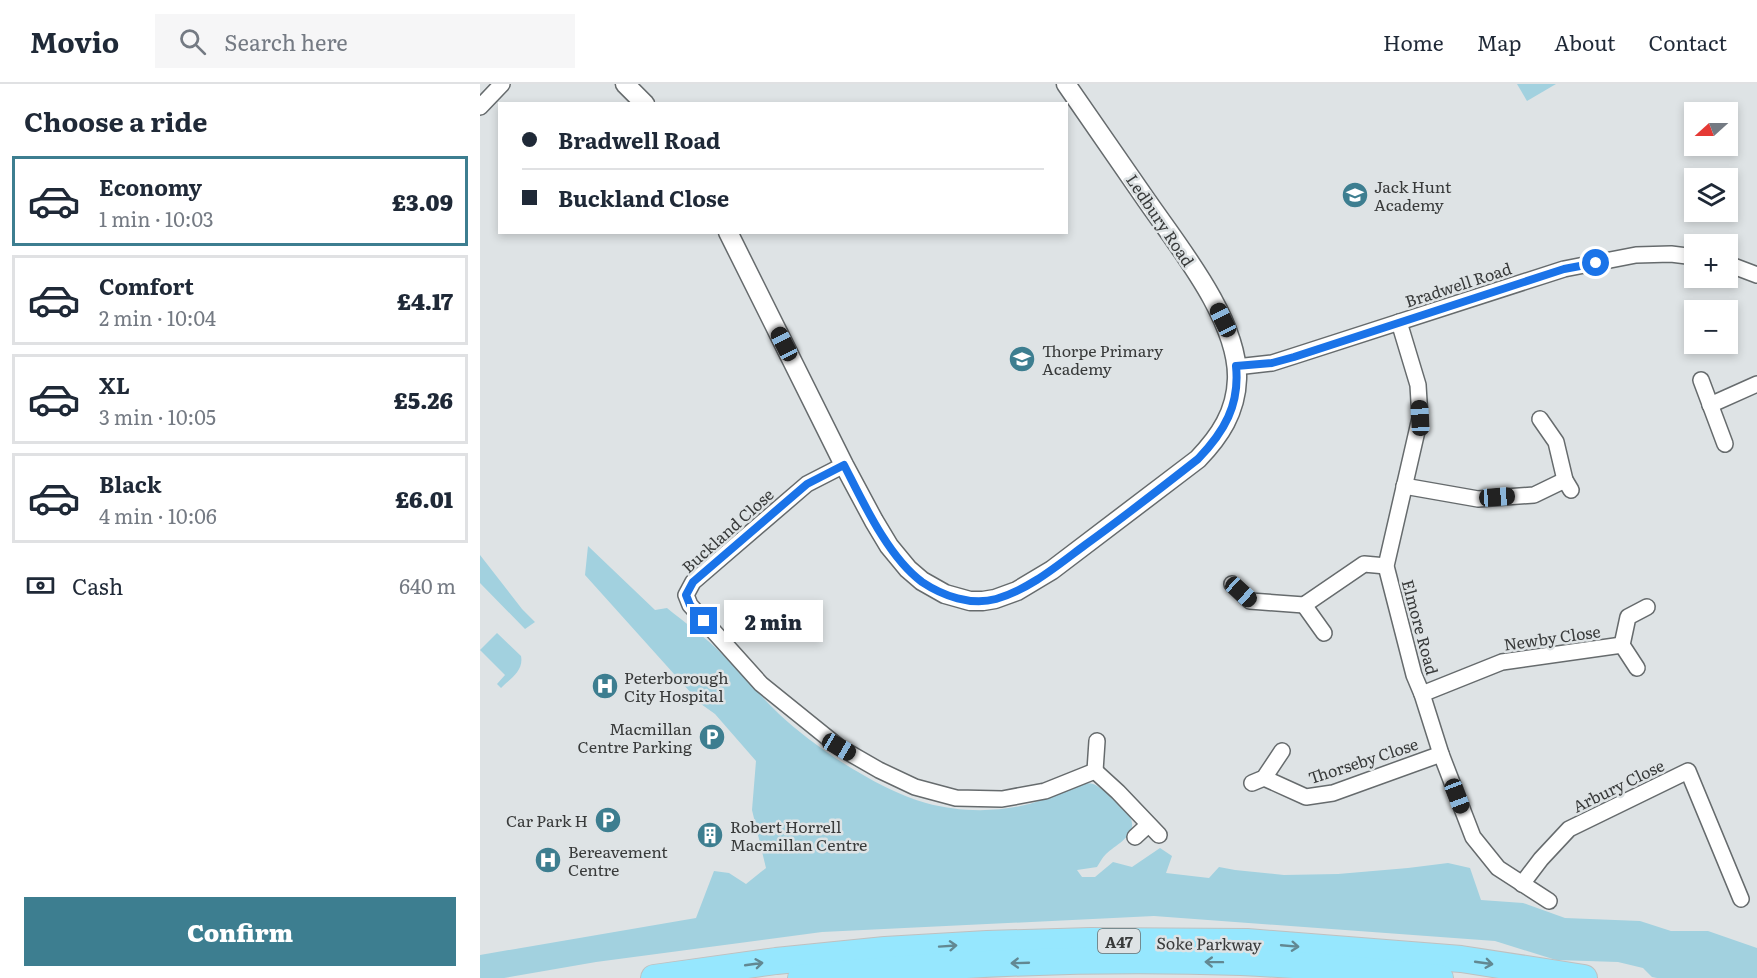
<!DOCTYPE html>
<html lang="en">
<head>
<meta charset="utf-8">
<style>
  :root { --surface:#fff; --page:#f6f6f7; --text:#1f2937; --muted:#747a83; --line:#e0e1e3; --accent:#3d7e90 }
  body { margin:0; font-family:Literata,serif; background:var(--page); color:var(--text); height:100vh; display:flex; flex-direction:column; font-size:22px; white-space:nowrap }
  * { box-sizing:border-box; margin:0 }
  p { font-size:20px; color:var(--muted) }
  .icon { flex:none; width:33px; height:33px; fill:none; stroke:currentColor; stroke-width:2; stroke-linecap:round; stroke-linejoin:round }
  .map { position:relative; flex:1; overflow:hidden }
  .panel { display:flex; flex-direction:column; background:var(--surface); width:480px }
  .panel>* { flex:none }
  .guide { position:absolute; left:18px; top:18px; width:570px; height:132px; border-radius:0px; box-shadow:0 3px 9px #0003; display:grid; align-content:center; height:132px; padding:0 24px; background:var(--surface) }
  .needle { width:39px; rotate:249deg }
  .fabs { position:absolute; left:1204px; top:18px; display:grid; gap:12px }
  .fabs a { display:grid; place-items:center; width:54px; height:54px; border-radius:0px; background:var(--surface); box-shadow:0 3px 9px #0003; font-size:30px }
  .end { position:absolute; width:27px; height:27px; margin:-14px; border:8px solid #1a73e8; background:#fff; box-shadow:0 0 0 3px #fff }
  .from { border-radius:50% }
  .bubble { position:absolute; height:42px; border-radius:0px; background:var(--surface); box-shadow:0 3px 9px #0003; font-size:20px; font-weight:800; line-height:42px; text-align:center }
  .car { position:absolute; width:18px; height:36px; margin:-18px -9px; border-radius:8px; box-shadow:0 0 4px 2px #0007; background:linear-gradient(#222 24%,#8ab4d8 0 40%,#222 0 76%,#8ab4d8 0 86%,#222 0) }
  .guide b { display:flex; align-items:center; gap:21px; height:57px; font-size:22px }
  .guide b+b { border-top:2px solid var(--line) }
  .guide i { width:15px; height:15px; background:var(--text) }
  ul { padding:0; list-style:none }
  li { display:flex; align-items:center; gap:18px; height:90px; margin:0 12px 9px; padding:0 12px; border:3px solid var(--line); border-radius:0px }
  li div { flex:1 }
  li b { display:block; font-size:22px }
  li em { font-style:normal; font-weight:800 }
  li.current { border-color:var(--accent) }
  li>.icon { width:54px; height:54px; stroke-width:1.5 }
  h2 { padding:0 24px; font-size:27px; line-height:72px }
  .pay { display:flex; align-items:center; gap:15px; height:66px; padding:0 24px; font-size:22px }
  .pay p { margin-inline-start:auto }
  .cta { display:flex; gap:12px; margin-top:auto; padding:12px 24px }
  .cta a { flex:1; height:69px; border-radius:0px; background:var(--accent); color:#fff; font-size:24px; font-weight:800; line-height:69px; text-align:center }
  header { display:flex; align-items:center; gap:36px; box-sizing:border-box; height:84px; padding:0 30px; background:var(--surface); border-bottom:2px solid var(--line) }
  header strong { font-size:28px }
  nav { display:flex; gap:33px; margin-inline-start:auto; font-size:21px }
  .search { width:420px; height:54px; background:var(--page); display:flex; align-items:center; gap:15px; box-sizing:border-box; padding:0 21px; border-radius:0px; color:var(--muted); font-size:22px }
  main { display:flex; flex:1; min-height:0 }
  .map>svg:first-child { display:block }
</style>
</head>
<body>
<header>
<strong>Movio</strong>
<div class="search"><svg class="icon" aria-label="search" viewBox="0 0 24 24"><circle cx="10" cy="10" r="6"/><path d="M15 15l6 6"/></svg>Search here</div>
<nav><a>Home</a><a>Map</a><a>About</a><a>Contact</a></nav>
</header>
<main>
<section class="panel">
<h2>Choose a ride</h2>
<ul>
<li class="current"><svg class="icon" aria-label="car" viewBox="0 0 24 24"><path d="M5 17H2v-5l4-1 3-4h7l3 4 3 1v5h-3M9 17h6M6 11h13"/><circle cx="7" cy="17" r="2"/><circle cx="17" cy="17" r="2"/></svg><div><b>Economy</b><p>1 min · 10:03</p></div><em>£3.09</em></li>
<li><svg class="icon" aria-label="car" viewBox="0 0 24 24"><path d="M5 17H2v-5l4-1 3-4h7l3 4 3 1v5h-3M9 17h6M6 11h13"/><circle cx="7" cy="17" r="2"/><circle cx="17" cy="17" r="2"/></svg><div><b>Comfort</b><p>2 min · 10:04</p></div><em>£4.17</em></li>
<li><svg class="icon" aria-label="car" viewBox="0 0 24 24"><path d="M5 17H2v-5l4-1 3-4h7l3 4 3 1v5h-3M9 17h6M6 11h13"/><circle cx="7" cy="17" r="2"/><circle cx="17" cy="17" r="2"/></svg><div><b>XL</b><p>3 min · 10:05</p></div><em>£5.26</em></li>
<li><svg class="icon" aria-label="car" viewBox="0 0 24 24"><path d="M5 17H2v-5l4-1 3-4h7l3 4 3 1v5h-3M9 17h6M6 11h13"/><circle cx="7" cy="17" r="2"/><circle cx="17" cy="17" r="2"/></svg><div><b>Black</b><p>4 min · 10:06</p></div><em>£6.01</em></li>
</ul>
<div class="pay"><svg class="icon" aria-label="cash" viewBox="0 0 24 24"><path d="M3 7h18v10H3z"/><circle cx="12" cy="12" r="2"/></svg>Cash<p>640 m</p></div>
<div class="cta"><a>Confirm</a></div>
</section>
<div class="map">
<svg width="1277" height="894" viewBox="0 0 1277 894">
  <rect width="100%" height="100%" fill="#dee3e5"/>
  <g fill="#a2d1df">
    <polygon points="1037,0 1076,0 1047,17"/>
    <path d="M 108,462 L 175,526 L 187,524 C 203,537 221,550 236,564 C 258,585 277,609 299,630 C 334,663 399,706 446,719 C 482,729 526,729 562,716 C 573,712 602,696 613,700 C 623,703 642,725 650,733 C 659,750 637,760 626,770 C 622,774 620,778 617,783 L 597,786 L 602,793 L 615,793 L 633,778 L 652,783 L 680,764 L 692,772 L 686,789 L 729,794 L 739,783 L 755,786 L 804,791 L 858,790 L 928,784 L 968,779 L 990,784 L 1001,816 L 1043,819 L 1085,834 L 1160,837 L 1191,847 L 1228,847 L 1277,864 L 1277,894 L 1177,894 L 1172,893 L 1163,884 L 1138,878 L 1076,876 L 1015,857 L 674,832 L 342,848 L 116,878 L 24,894 L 0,894 L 0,871 L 216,834 L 234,787 L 249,789 L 266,800 L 286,784 L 272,726 L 276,677 L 235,630 L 221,620 L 105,491 Z"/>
    <polygon points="0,471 42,525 55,538 45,545 0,499"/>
    <path d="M 17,549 L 41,572 C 44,587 30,595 21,604 L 17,600 L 25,591 L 0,566 Z"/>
  </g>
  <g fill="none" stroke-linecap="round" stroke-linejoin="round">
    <defs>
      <g id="minor">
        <polyline points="0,23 22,0"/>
        <polyline points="1248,180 1277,191"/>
        <polyline points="919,238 938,301 940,334 906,482 934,591 942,610 961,670 993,753 1018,784 1069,817"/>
        <polyline points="756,283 792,279 814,272 1084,185 1156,171 1191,170 1215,173"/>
        <polyline points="1221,296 1245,360"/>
        <polyline points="1230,321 1277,300"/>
        <polyline points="1060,335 1076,358 1085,396 1091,406"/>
        <polyline points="364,381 327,400 213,498 206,511 210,521 281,600 359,663 399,686 435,703 476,714 522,715 565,707 615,687"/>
        <polyline points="924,402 998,415 1054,411 1085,396"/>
        <polyline points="752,500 770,517 824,521 884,480 906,482"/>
        <polyline points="824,521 844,549"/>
        <polyline points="1157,584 1142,561 1148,533 1167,523"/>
        <polyline points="942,610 1022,578 1142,561"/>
        <polyline points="615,687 638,708 679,751"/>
        <polyline points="615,687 617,657"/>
        <polyline points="784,694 826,713 853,709 961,670"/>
        <polyline points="772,699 784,694 802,667"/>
        <polyline points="655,753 668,741"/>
        <polyline points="1042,800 1061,775 1089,745 1208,687 1261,815"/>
      </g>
      <g id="tertiary">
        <polyline points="145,0 165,20"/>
        <path d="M 248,148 L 364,381 L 394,437 L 409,462 L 428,485 L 442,497 L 465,510 L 490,517 L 503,517 L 515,515 L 537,507 L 572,486 L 718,375 C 740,352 756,328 757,295 C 759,237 699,163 667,117 C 640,78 613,39 586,0"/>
      </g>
      <g id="trunk">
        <polyline points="174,894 296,877 405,866 507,860 611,857 767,858 981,875 1104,894"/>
        <path d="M 321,894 C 467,879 614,873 761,878 C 828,881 894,887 960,894"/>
      </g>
    </defs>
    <use href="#minor" stroke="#666b6d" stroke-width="18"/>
    <use href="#tertiary" stroke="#666b6d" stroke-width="21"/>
    <use href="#trunk" stroke="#bfc0c0" stroke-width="28"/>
    <use href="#minor" stroke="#fff" stroke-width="15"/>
    <use href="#tertiary" stroke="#fff" stroke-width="18"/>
    <use href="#trunk" stroke="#96e7fe" stroke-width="26"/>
  </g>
  <defs><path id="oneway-shaft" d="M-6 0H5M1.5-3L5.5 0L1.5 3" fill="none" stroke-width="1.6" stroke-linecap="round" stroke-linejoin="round" transform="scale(1.5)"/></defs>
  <g stroke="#628892">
    <use href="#oneway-shaft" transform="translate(468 862) rotate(-4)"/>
    <use href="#oneway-shaft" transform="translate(810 862) rotate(5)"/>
    <use href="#oneway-shaft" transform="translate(734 878) rotate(-179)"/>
    <use href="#oneway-shaft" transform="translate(540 879) rotate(178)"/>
    <use href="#oneway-shaft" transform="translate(1004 879) rotate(8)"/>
    <use href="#oneway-shaft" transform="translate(274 880) rotate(-8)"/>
  </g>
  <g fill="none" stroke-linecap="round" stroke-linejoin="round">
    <path stroke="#1a73e8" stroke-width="8" d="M 224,537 L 210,521 L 206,511 L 213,498 L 327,400 L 364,381 C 383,418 408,473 442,498 C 463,512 491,522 516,515 C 550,505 578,481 605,461 C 644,433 681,404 718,375 C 744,348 760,321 756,282 L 792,279 L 814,273 L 1084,185 L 1116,179"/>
  </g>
  <defs>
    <symbol id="school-disc" viewBox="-11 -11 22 22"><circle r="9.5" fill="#3d7e90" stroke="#dee3e5"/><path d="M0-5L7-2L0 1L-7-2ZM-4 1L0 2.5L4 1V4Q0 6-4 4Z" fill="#fff"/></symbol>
    <symbol id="hospital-disc" viewBox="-11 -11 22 22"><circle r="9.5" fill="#3d7e90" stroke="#dee3e5"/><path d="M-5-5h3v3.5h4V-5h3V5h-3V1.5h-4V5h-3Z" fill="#fff"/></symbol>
    <symbol id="parking-disc" viewBox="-11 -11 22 22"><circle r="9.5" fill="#3d7e90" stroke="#dee3e5"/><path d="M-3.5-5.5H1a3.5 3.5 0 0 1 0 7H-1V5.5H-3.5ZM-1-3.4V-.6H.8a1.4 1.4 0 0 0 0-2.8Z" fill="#fff"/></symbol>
    <symbol id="building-disc" viewBox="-11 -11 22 22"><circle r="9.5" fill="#3d7e90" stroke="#dee3e5"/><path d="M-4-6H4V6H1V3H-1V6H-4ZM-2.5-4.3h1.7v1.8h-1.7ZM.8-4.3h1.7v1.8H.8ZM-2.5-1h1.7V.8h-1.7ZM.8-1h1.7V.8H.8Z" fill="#fff"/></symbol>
  </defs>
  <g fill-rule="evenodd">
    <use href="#school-disc" x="860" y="96" width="30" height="30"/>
    <use href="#school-disc" x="527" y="260" width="30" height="30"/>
    <use href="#hospital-disc" x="110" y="587" width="30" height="30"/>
    <use href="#parking-disc" x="217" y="638" width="30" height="30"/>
    <use href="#parking-disc" x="113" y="721" width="30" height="30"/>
    <use href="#building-disc" x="215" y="736" width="30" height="30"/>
    <use href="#hospital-disc" x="53" y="761" width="30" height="30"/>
  </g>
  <g text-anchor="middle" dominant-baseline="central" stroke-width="5" stroke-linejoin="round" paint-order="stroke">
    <rect fill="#dee3e5" stroke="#6a6d6d" stroke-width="1.5" x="618" y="845" width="42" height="24" rx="4.5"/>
    <g font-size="15" font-weight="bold" fill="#383a3a">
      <text x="639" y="857">A47</text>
    </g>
    <g font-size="16" fill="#383a3a" stroke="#dee3e5" text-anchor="start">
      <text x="894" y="102">Jack Hunt<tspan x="894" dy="18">Academy</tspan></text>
      <text x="562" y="266">Thorpe Primary<tspan x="562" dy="18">Academy</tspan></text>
      <text x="144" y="593">Peterborough<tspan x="144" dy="18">City Hospital</tspan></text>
      <text x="212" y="644" text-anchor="end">Macmillan<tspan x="212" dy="18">Centre Parking</tspan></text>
      <text x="108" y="736" text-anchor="end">Car Park H</text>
      <text x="250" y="742">Robert Horrell<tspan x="250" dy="18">Macmillan Centre</tspan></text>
      <text x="88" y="767">Bereavement<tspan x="88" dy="18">Centre</tspan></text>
    </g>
    <g font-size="16" fill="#383a3a" stroke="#dee3e5">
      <text transform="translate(681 136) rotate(56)">Ledbury Road</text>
      <text transform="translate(978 200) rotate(-18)">Bradwell Road</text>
      <text transform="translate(247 446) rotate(-42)">Buckland Close</text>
      <text transform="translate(941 543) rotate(75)">Elmore Road</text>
      <text transform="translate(1072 553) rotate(-8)">Newby Close</text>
      <text transform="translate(883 676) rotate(-18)">Thorseby Close</text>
      <text transform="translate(1138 701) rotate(-26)">Arbury Close</text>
      <text transform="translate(729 859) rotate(1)">Soke Parkway</text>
    </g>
  </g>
</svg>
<div class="fabs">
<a><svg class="needle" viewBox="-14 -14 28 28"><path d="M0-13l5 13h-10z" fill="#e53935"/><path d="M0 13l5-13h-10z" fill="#747a83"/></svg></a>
<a><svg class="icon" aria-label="layers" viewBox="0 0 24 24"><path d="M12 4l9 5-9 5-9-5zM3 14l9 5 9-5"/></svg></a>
<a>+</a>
<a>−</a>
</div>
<i class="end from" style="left:1116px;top:179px"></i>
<i class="end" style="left:224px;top:537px"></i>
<div class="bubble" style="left:244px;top:516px;width:99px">2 min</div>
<i class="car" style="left:743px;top:236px;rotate:334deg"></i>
<i class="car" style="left:304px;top:260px;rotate:333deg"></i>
<i class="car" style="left:940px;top:334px;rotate:357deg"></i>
<i class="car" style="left:1017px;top:413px;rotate:86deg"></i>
<i class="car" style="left:761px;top:508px;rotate:132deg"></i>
<i class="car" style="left:359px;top:663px;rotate:120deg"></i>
<i class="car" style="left:977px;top:712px;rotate:159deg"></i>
<div class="guide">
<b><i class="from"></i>Bradwell Road</b>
<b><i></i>Buckland Close</b>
</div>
</div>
</main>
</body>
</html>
